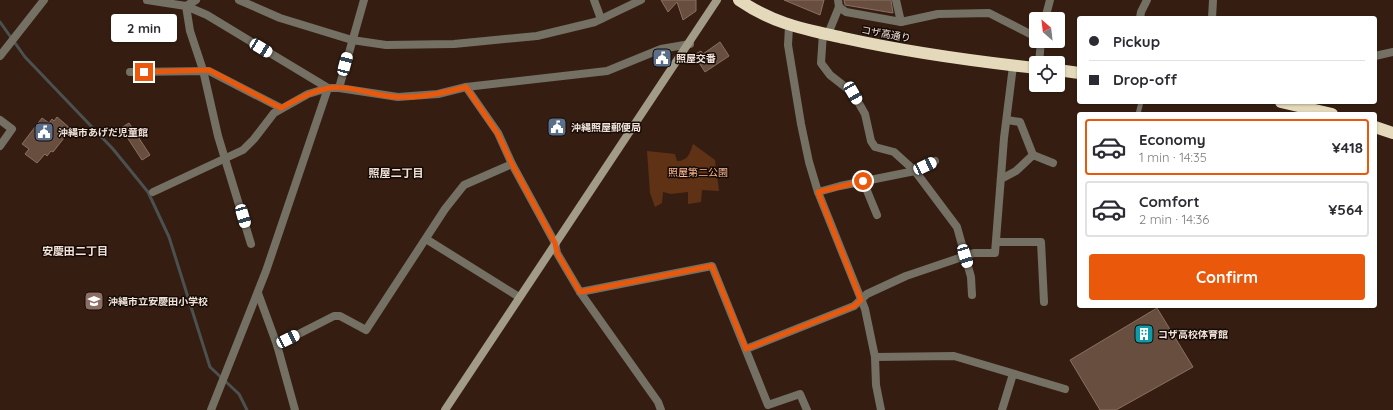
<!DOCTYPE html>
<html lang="en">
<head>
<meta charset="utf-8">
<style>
  :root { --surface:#fff; --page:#f7f7f7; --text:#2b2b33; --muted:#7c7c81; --line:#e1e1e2; --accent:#ea580c }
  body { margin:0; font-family:Quicksand,"Noto Sans JP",sans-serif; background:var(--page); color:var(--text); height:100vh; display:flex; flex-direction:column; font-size:15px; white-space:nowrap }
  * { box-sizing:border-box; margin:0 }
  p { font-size:13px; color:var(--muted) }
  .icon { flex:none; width:22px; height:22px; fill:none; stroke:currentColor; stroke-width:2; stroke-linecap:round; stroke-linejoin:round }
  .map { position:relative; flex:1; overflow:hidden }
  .panel { position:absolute; left:1077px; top:112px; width:300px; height:196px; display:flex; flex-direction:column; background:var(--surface); border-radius:4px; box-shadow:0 1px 3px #0004 }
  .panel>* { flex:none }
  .guide { position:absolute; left:1077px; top:16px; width:300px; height:88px; border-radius:4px; box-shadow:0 1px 3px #0004; display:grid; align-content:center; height:88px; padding:0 12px; background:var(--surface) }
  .needle { width:26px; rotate:332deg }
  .tools { position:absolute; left:1029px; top:12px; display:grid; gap:8px }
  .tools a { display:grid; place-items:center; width:36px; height:36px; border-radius:4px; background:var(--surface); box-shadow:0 1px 3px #0004; font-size:20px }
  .end { position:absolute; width:18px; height:18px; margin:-9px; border:5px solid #ea580c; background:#fff; box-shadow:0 0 0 2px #fff }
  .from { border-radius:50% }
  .bubble { position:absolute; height:28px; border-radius:4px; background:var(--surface); box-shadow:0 1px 3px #0004; font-size:13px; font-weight:700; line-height:28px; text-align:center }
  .car { position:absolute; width:12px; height:24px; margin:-12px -6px; border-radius:5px; box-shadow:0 0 3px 1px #0007; background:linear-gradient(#fff 24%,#345 0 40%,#fff 0 76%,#345 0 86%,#fff 0) }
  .guide b { display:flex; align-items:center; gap:14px; height:38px; font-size:15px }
  .guide b+b { border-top:1px solid var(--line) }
  .guide i { width:10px; height:10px; background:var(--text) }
  ul { padding:7px 0 0; list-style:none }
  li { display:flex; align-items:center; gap:12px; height:56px; margin:0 8px 6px; padding:0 4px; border:2px solid var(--line); border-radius:4px }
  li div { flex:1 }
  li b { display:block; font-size:15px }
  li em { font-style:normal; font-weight:700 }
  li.selected { border-color:var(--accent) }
  li>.icon { width:36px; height:36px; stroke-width:1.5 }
  .primary-button { display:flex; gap:8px; margin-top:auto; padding:8px 12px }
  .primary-button a { flex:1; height:46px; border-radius:4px; background:var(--accent); color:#fff; font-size:16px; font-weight:700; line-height:46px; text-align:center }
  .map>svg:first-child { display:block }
</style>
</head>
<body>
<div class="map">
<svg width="1393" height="410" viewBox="0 0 1393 410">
  <rect width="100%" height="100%" fill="#351e11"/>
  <path fill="#5f3216" d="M 693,144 L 715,160 L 719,191 L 702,190 L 701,202 L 688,204 L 688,192 L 671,194 L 663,192 L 662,203 L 655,207 L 650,193 L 647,151 L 675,154 L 677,161 C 688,161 690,153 693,144 Z"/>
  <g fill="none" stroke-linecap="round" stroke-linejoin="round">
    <polyline stroke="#4b5151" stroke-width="3" points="0,22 25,57 113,149 148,192 169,237 210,367 239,394 247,410"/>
  </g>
  <g fill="#684e3f" stroke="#8b6f60">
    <polygon points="661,0 696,0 696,11 683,20 677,2 668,12"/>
    <polygon points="784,0 824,0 820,15"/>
    <polygon points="844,0 891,0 893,13 845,5"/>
    <polygon points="720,42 729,56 705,72 694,55 701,51 703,54"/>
    <polygon points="57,117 71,129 53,152 51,151 47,156 45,154 37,163 25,154 29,149 22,144 42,118 49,123 52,119 54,121"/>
    <polygon points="129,123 150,155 142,160 121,128"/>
    <polygon points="1157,308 1193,367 1116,410 1100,410 1070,360"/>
  </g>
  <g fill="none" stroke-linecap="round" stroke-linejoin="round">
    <polyline stroke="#747064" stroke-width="5" points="1138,114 1141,102"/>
    <g stroke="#747064" stroke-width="8">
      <polyline points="147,0 186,6 207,15 328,88"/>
      <polyline points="239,0 280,18 352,40 386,45 454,44 537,36 595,22 641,0"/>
      <polyline points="594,0 601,19"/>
      <polyline points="186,6 190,31 203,70 218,136 251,244"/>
      <polyline points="186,6 196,0"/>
      <polyline points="839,7 846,12 901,22 896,0"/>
      <polyline points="1140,18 1141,12 1147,0"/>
      <polyline points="1212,18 1213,0"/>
      <polyline points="1045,19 1050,0"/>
      <polyline points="901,22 938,14 989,13 1036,37"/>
      <polyline points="789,26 788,45 801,124 809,162 818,192 865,309 875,357 876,385 881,410"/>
      <polyline points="823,33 821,63 830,75 853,93 865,114 871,141 875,147 894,152 915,171 957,227 971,277 972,295"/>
      <polyline points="828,34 839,7 838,0"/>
      <polyline points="0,56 44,0"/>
      <polyline points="1375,56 1393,52"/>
      <polyline points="1039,63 1041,41"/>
      <polyline points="130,72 209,71 281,108"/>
      <polyline points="466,87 498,133 512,164 555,243 557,253 580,292 658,402 661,410"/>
      <polyline points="339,88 364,0"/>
      <polyline points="0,120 12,129 0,146"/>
      <polyline points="1033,155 1053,163"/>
      <polyline points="1001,179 1016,171 1033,155 1020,122 1007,120"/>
      <polyline points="863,181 877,215"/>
      <polyline points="153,192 243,150 254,139 274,113 308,94 328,88 339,88 398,97 438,94 466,87 607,71 661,49 690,44"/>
      <polyline points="818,192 840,186 915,171 935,161"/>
      <polyline points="426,239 519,297"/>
      <polyline points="996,242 1041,242 1044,302"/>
      <polyline points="580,292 712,266 768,405 800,394 807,410"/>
      <polyline points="258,293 277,345 295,410"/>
      <polyline points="277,345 334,316 340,316 366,330 445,209 464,185 512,164"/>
      <polyline points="746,349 854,306 867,294 906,276 974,253 995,253 1004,138 1013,66"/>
      <polyline points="875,357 954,356 1065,389"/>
      <polyline points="211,410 266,271 328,88"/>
      <polyline points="1002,410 1013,374"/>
    </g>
    <polyline stroke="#a19b87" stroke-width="8" points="445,410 717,0"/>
    <g stroke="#e4dabb" stroke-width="12">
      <path d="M 739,0 C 774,24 804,29 844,38 C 907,52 972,61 1036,68"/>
      <polyline points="1058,70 1079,73"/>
      <polyline points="1281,102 1332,114"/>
      <polyline points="1375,127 1393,133"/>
    </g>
  </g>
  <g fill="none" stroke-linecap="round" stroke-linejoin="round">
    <path stroke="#ea580c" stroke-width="5" d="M 144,72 L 209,70 L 281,108 C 296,100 312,91 329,88 C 352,85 376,97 399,97 C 422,98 444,93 466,87 L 498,134 L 512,164 L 555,243 L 557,253 L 580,292 L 712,266 L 746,349 L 854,306 L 861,300 L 818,192 L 863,181"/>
  </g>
  <defs>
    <symbol id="civic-square" viewBox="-11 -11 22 22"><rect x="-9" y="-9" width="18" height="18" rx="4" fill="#5c6f8a" stroke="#150b06"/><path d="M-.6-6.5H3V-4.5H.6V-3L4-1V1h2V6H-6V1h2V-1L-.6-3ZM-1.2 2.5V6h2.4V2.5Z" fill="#fff"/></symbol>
    <symbol id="school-square" viewBox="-11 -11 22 22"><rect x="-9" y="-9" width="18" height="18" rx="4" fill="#8d6e63" stroke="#150b06"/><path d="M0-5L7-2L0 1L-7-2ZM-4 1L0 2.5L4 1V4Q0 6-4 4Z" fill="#fff"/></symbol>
    <symbol id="building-square" viewBox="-11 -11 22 22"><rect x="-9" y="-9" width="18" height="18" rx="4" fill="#0f9aa8" stroke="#150b06"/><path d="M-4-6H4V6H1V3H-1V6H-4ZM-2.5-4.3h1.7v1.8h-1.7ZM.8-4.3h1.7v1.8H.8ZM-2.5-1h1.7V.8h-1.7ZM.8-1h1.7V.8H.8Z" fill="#fff"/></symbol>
  </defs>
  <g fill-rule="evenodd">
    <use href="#civic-square" x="651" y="47" width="22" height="22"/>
    <use href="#civic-square" x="546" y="116" width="22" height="22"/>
    <use href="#civic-square" x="33" y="121" width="22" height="22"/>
    <use href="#school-square" x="83" y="290" width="22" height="22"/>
    <use href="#building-square" x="1133" y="323" width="22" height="22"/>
  </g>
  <g text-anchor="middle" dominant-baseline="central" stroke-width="3" stroke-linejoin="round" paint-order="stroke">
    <g font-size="10" fill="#f2e2d9" stroke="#150b06">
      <text transform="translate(886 34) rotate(10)">コザ高通り</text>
    </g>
    <g font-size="10" font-weight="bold" fill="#f2e2d9" stroke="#150b06" text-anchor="start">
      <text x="676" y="58">照屋交番</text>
      <text x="571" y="127">沖縄照屋郵便局</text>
      <text x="58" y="132">沖縄市あげだ児童館</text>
      <text x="108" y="301">沖縄市立安慶田小学校</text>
      <text x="1158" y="334">コザ高校体育館</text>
    </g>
    <g font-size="10" fill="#feba93" stroke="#150b06">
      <text x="698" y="172">照屋第二公園</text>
    </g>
    <g font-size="11" font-weight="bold" fill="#f2e2d9" stroke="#150b06">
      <text x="396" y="173">照屋二丁目</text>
      <text x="75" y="251">安慶田二丁目</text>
    </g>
  </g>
</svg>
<div class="tools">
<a><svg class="needle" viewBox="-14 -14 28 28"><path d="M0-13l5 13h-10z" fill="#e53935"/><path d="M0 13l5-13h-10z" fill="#7c7c81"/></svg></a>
<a><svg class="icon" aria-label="locate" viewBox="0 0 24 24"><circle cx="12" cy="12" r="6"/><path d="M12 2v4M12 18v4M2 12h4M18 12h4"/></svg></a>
</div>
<i class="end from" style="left:863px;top:181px"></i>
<i class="end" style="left:144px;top:72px"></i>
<div class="bubble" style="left:111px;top:14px;width:66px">2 min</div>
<i class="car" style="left:261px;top:48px;rotate:121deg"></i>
<i class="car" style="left:345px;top:64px;rotate:15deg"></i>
<i class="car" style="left:853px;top:93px;rotate:150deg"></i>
<i class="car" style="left:925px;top:166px;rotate:65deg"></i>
<i class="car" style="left:243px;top:216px;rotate:164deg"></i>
<i class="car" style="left:965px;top:256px;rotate:163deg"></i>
<i class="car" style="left:288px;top:339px;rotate:64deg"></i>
<div class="guide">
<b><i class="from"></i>Pickup</b>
<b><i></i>Drop-off</b>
</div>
<section class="panel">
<ul>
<li class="selected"><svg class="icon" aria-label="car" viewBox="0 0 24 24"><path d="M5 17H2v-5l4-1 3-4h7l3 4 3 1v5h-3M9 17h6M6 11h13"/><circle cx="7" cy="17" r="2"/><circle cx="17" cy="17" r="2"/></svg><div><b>Economy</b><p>1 min · 14:35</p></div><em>¥418</em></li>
<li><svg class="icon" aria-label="car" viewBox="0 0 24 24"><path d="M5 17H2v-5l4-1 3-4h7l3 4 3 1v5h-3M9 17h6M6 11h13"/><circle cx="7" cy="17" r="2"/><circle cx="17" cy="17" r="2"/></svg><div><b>Comfort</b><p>2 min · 14:36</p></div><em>¥564</em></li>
</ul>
<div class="primary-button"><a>Confirm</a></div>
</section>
</div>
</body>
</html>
